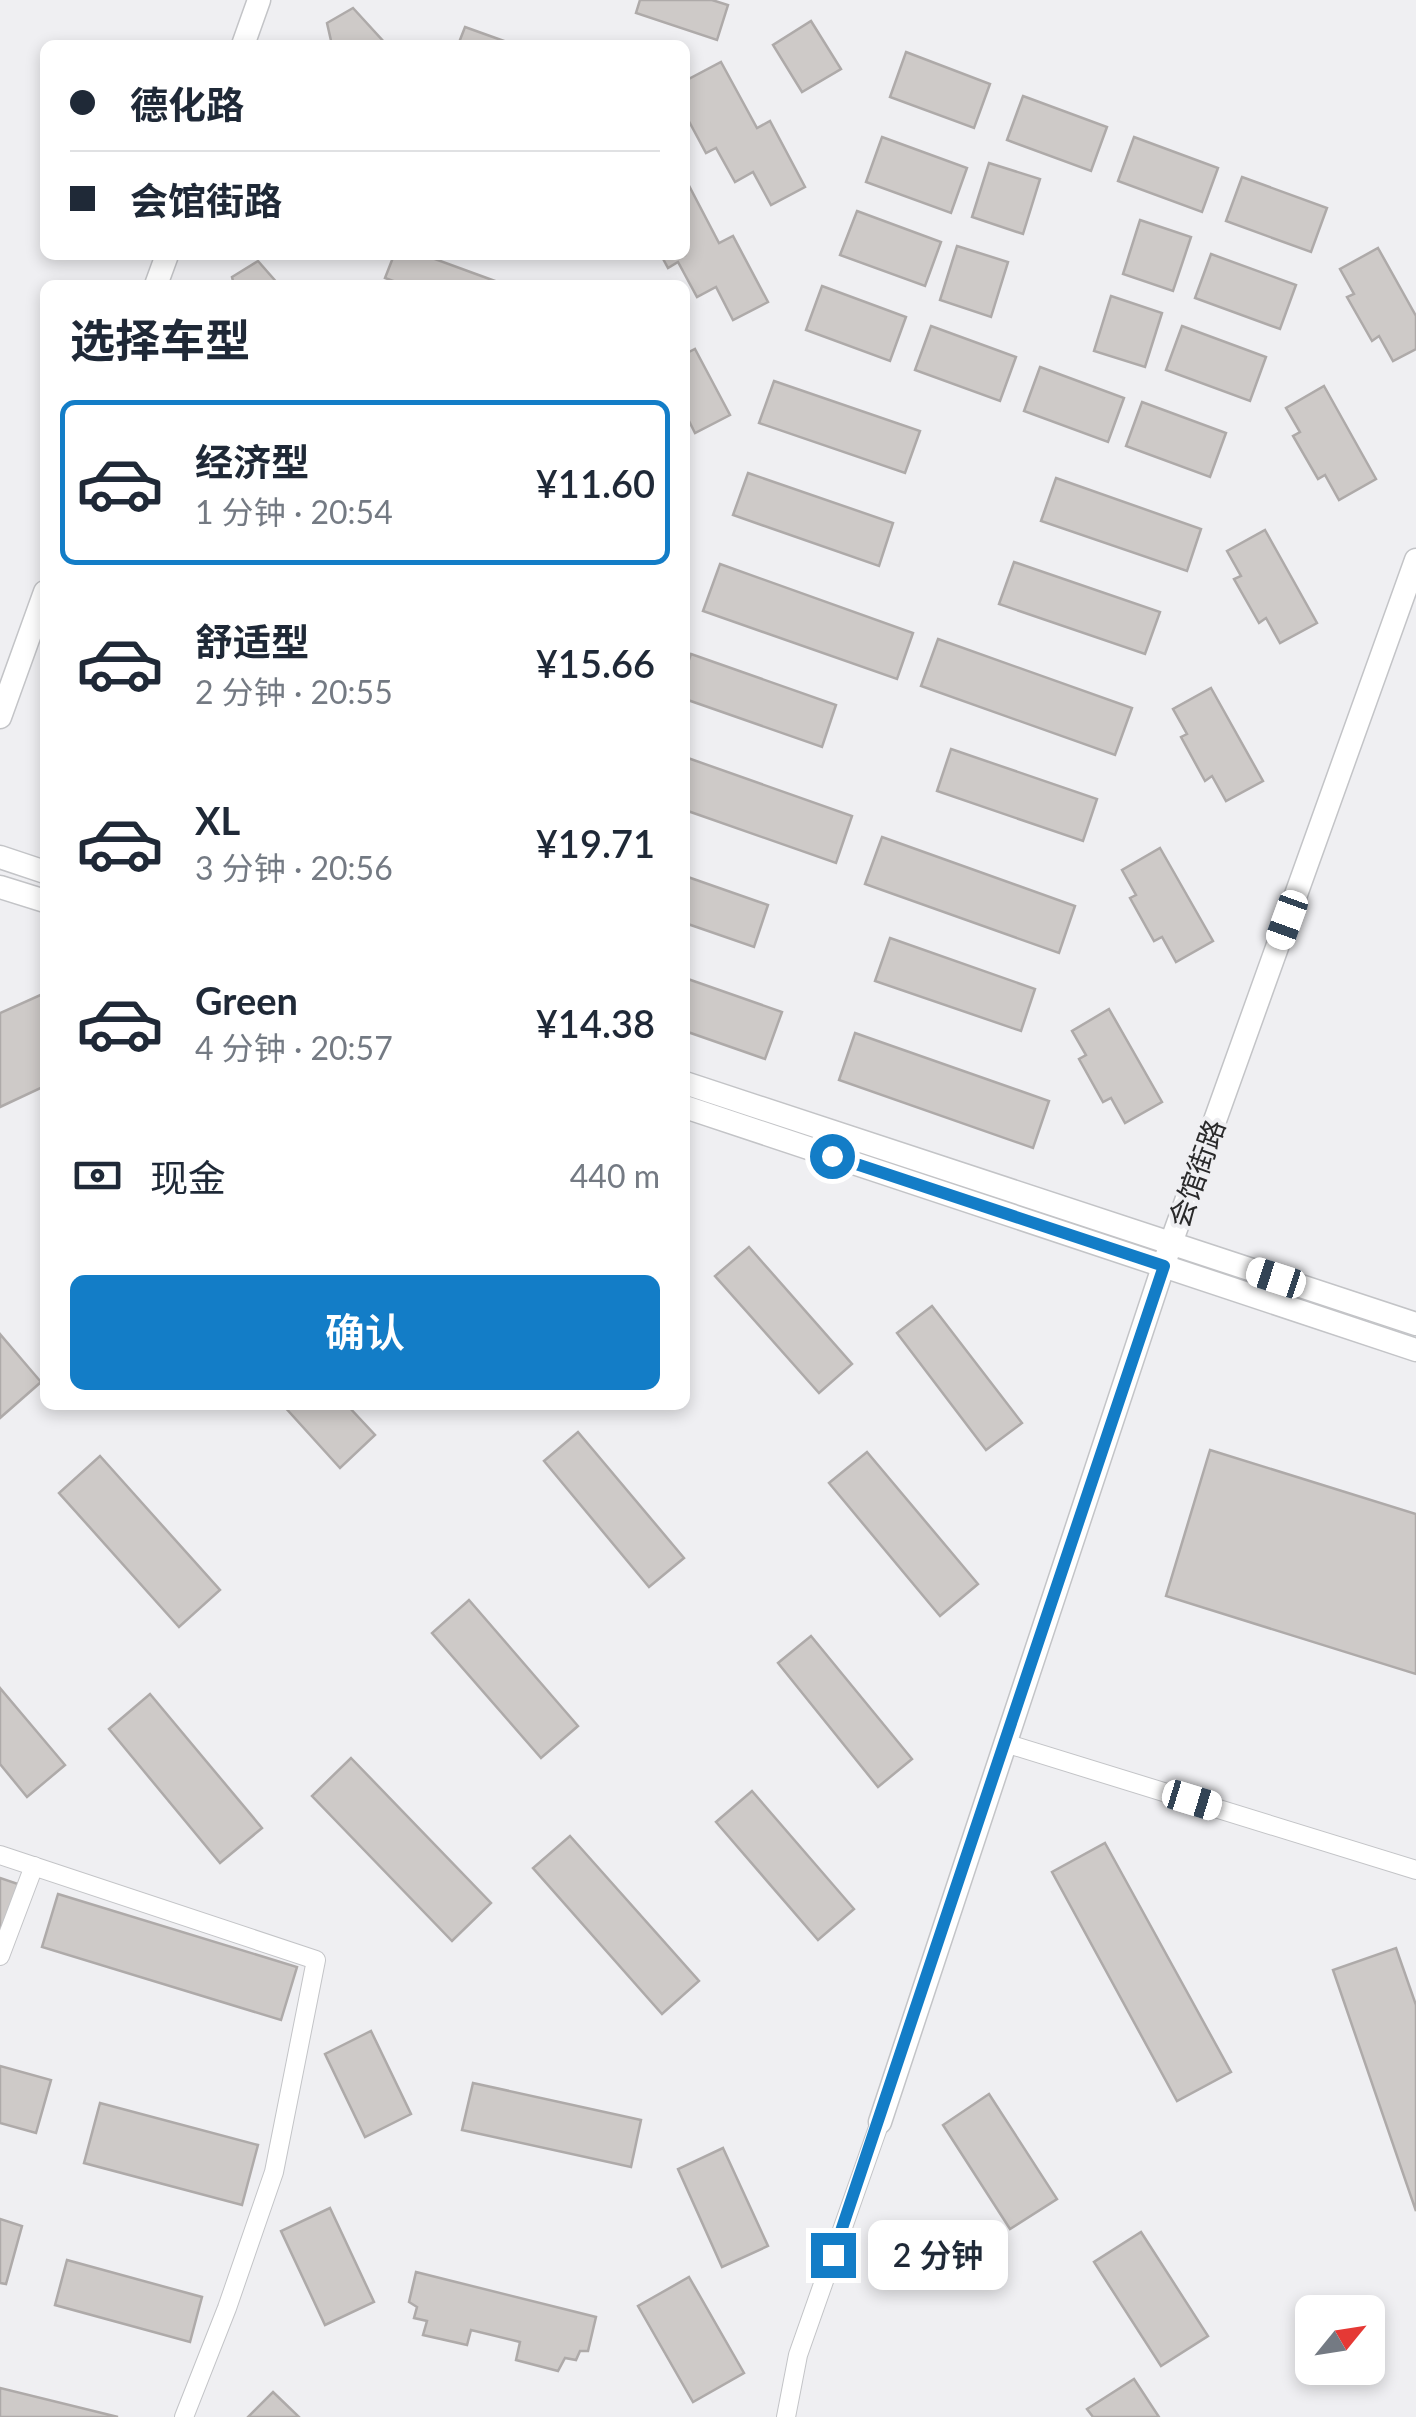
<!DOCTYPE html>
<html lang="zh">
<head>
<meta charset="utf-8">
<style>
  :root { --surface:#fff; --page:#f6f6f7; --text:#1f2937; --muted:#747a83; --line:#e0e1e3; --accent:#137dc7 }
  body { margin:0; font-family:Lato,"Noto Sans SC",sans-serif; background:var(--page); color:var(--text); height:100vh; display:flex; flex-direction:column; font-size:38px; white-space:nowrap }
  * { box-sizing:border-box; margin:0 }
  p { font-size:32px; color:var(--muted) }
  .icon { flex:none; width:55px; height:55px; fill:none; stroke:currentColor; stroke-width:2; stroke-linecap:round; stroke-linejoin:round }
  .map { position:relative; flex:1; overflow:hidden }
  .drawer { position:absolute; left:40px; top:280px; width:650px; height:1130px; display:flex; flex-direction:column; background:var(--surface); border-radius:15px; box-shadow:0 5px 15px #0003 }
  .drawer>* { flex:none }
  .guide { position:absolute; left:40px; top:40px; width:650px; height:220px; border-radius:15px; box-shadow:0 5px 15px #0003; display:grid; align-content:center; height:220px; padding:0 30px; background:var(--surface) }
  .needle { width:65px; rotate:60deg }
  .buttons { position:absolute; left:1295px; top:2295px; display:grid; gap:20px }
  .buttons a { display:grid; place-items:center; width:90px; height:90px; border-radius:15px; background:var(--surface); box-shadow:0 5px 15px #0003; font-size:50px }
  .end { position:absolute; width:45px; height:45px; margin:-22px; border:12px solid #137dc7; background:#fff; box-shadow:0 0 0 5px #fff }
  .from { border-radius:50% }
  .bubble { position:absolute; height:70px; border-radius:15px; background:var(--surface); box-shadow:0 5px 15px #0003; font-size:32px; font-weight:600; line-height:70px; text-align:center }
  .car { position:absolute; width:30px; height:60px; margin:-30px -15px; border-radius:12px; box-shadow:0 0 8px 2px #0007; background:linear-gradient(#fff 24%,#345 0 40%,#fff 0 76%,#345 0 86%,#fff 0) }
  .guide b { display:flex; align-items:center; gap:35px; height:95px; font-size:38px }
  .guide b+b { border-top:2px solid var(--line) }
  .guide i { width:25px; height:25px; background:var(--text) }
  ul { padding:0; list-style:none }
  li { display:flex; align-items:center; gap:30px; height:165px; margin:0 20px 15px; padding:0 10px; border:5px solid transparent; border-radius:15px }
  li div { flex:1 }
  li b { display:block; font-size:38px }
  li em { font-style:normal; font-weight:600 }
  li.on { border-color:var(--accent) }
  li>.icon { width:90px; height:90px; stroke-width:1.5 }
  h2 { padding:0 30px; font-size:45px; line-height:120px }
  .pay { display:flex; align-items:center; gap:25px; height:110px; padding:0 30px; font-size:38px }
  .pay p { margin-inline-start:auto }
  .cta { display:flex; gap:20px; margin-top:auto; padding:20px 30px }
  .cta a { flex:1; height:115px; border-radius:15px; background:var(--accent); color:#fff; font-size:40px; font-weight:600; line-height:115px; text-align:center }
  .map>svg:first-child { display:block }
</style>
</head>
<body>
<div class="map">
<svg width="1416" height="2417" viewBox="0 0 1416 2417">
  <rect width="100%" height="100%" fill="#efeff2"/>
  <g fill="#cecac8" stroke="#aeaaa9" stroke-width="2.5">
    <polygon points="640,0 712,0 728,5 717,40 636,13"/>
    <polygon points="353,8 384,42 385,45 332,45 327,23"/>
    <polygon points="811,21 841,69 802,92 773,45"/>
    <polygon points="465,27 515,45 458,45"/>
    <polygon points="906,52 990,84 974,128 890,97"/>
    <polygon points="721,62 757,128 770,121 805,187 771,205 753,172 735,182 716,148 706,153 685,114 685,81"/>
    <polygon points="1023,96 1107,127 1091,171 1007,140"/>
    <polygon points="882,137 967,168 951,213 866,182"/>
    <polygon points="1134,137 1218,168 1202,212 1118,181"/>
    <polygon points="989,163 1040,179 1023,234 972,217"/>
    <polygon points="1242,177 1327,208 1311,252 1226,221"/>
    <polygon points="685,178 719,243 733,236 768,302 733,320 716,287 697,297 678,262 668,268 661,255 685,255"/>
    <polygon points="857,211 941,242 925,286 840,255"/>
    <polygon points="1140,220 1191,237 1173,291 1123,274"/>
    <polygon points="957,246 1008,262 991,317 940,300"/>
    <polygon points="1378,248 1416,316 1416,349 1393,361 1379,336 1372,341 1347,297 1354,294 1340,269"/>
    <polygon points="1211,254 1296,285 1280,329 1195,298"/>
    <polygon points="394,255 424,255 506,285 404,285 385,278"/>
    <polygon points="258,261 279,285 234,285 232,277"/>
    <polygon points="822,286 906,317 890,361 806,330"/>
    <polygon points="1111,296 1162,313 1145,367 1094,351"/>
    <polygon points="931,326 1016,357 1000,401 915,370"/>
    <polygon points="1182,326 1266,357 1250,401 1166,370"/>
    <polygon points="695,349 730,415 695,433 685,413 685,354"/>
    <polygon points="1040,367 1124,398 1108,442 1024,411"/>
    <polygon points="774,381 920,431 905,473 759,423"/>
    <polygon points="1324,386 1376,479 1339,500 1325,475 1318,479 1293,436 1300,432 1286,408"/>
    <polygon points="1142,402 1226,433 1210,477 1126,446"/>
    <polygon points="748,473 893,523 879,566 733,515"/>
    <polygon points="1056,478 1201,529 1187,571 1041,521"/>
    <polygon points="1265,530 1317,623 1280,643 1266,618 1259,623 1234,579 1241,576 1227,551"/>
    <polygon points="1014,562 1160,612 1145,654 999,604"/>
    <polygon points="720,564 913,633 897,679 703,611"/>
    <polygon points="938,639 1132,708 1115,755 921,686"/>
    <polygon points="691,654 836,705 822,747 685,699 685,671"/>
    <polygon points="1211,688 1263,781 1226,801 1212,776 1205,781 1181,737 1187,734 1173,709"/>
    <polygon points="951,749 1097,799 1083,841 937,791"/>
    <polygon points="685,757 852,816 836,863 685,810"/>
    <polygon points="882,837 1075,906 1059,953 865,884"/>
    <polygon points="1160,848 1213,941 1176,962 1162,937 1154,941 1130,898 1136,895 1122,870"/>
    <polygon points="685,876 768,905 754,947 685,923"/>
    <polygon points="890,938 1035,989 1021,1031 875,981"/>
    <polygon points="685,978 782,1012 765,1059 685,1031"/>
    <polygon points="45,993 45,1086 0,1107 0,1013"/>
    <polygon points="1109,1009 1162,1102 1125,1123 1111,1098 1103,1102 1079,1059 1086,1055 1072,1031"/>
    <polygon points="855,1033 1049,1101 1033,1148 839,1080"/>
    <polygon points="749,1247 852,1364 819,1393 715,1276"/>
    <polygon points="932,1306 1022,1423 986,1450 897,1333"/>
    <polygon points="0,1334 41,1382 0,1418"/>
    <polygon points="283,1405 347,1405 375,1435 340,1468"/>
    <polygon points="578,1432 684,1558 649,1587 544,1461"/>
    <polygon points="1210,1450 1416,1514 1416,1674 1166,1596"/>
    <polygon points="867,1452 978,1584 940,1616 829,1483"/>
    <polygon points="100,1456 220,1590 179,1627 59,1493"/>
    <polygon points="469,1600 578,1726 541,1758 432,1633"/>
    <polygon points="811,1636 912,1759 878,1787 778,1663"/>
    <polygon points="0,1688 65,1765 27,1797 0,1764"/>
    <polygon points="150,1694 262,1828 220,1863 109,1729"/>
    <polygon points="351,1758 491,1903 452,1941 312,1796"/>
    <polygon points="752,1791 854,1909 818,1940 716,1822"/>
    <polygon points="570,1836 699,1981 662,2014 533,1868"/>
    <polygon points="1105,1843 1231,2072 1177,2101 1052,1872"/>
    <polygon points="0,1878 18,1884 3,1932 0,1931"/>
    <polygon points="58,1894 297,1967 281,2020 42,1947"/>
    <polygon points="1396,1948 1416,2005 1416,2211 1333,1970"/>
    <polygon points="371,2031 411,2114 365,2137 325,2054"/>
    <polygon points="0,2066 51,2080 36,2133 0,2123"/>
    <polygon points="473,2083 641,2120 631,2167 462,2130"/>
    <polygon points="989,2094 1057,2199 1010,2229 943,2125"/>
    <polygon points="100,2103 258,2145 242,2205 84,2163"/>
    <polygon points="723,2148 768,2246 722,2267 678,2169"/>
    <polygon points="330,2208 374,2302 325,2325 281,2231"/>
    <polygon points="0,2219 22,2226 6,2284 0,2283"/>
    <polygon points="1141,2232 1208,2336 1161,2366 1094,2262"/>
    <polygon points="67,2260 202,2297 190,2342 55,2305"/>
    <polygon points="416,2272 596,2317 588,2351 580,2351 576,2360 565,2358 558,2371 516,2360 520,2342 471,2330 467,2345 423,2335 427,2321 414,2318 417,2307 409,2302"/>
    <polygon points="689,2277 744,2373 693,2402 638,2306"/>
    <polygon points="1134,2379 1159,2417 1093,2417 1087,2409"/>
    <polygon points="0,2388 118,2417 0,2417"/>
    <polygon points="273,2392 299,2417 248,2417"/>
  </g>
  <g fill="none" stroke-linecap="round" stroke-linejoin="round">
    <defs>
      <g id="street">
        <polyline points="1005,1743 1416,1870"/>
        <polyline points="0,1855 316,1960 274,2172 227,2308 184,2417"/>
        <polyline points="0,1956 34,1866"/>
        <polyline points="786,2417 798,2355 880,2122"/>
      </g>
      <g id="secondary">
        <polyline points="243,45 259,0"/>
        <polyline points="156,285 167,255"/>
        <polyline points="0,717 45,592"/>
        <polyline points="0,857 45,872"/>
        <polyline points="0,887 45,901"/>
        <polyline points="685,1083 1416,1324"/>
        <polyline points="685,1107 1416,1350"/>
        <polyline points="880,2122 1171,1243 1416,560"/>
      </g>
    </defs>
    <use href="#street" stroke="#c3c4c7" stroke-width="20"/>
    <use href="#secondary" stroke="#c3c4c7" stroke-width="25"/>
    <use href="#street" stroke="#fff" stroke-width="18"/>
    <use href="#secondary" stroke="#fff" stroke-width="22"/>
  </g>
  <g fill="none" stroke-linecap="round" stroke-linejoin="round">
    <polyline stroke="#137dc7" stroke-width="12" points="832,1156 1164,1266 833,2255"/>
  </g>
  <g text-anchor="middle" dominant-baseline="central" stroke-width="8" stroke-linejoin="round" paint-order="stroke">
    <g font-size="28" fill="#29292a" stroke="#efeff2">
      <text transform="translate(1196 1173) rotate(-70)">会馆街路</text>
    </g>
  </g>
</svg>
<div class="buttons">
<a><svg class="needle" viewBox="-14 -14 28 28"><path d="M0-13l5 13h-10z" fill="#e53935"/><path d="M0 13l5-13h-10z" fill="#747a83"/></svg></a>
</div>
<i class="end from" style="left:832px;top:1156px"></i>
<i class="end" style="left:833px;top:2255px"></i>
<div class="bubble" style="left:868px;top:2220px;width:140px">2 分钟</div>
<i class="car" style="left:1287px;top:920px;rotate:200deg"></i>
<i class="car" style="left:1276px;top:1278px;rotate:288deg"></i>
<i class="car" style="left:1192px;top:1800px;rotate:107deg"></i>
<div class="guide">
<b><i class="from"></i>德化路</b>
<b><i></i>会馆街路</b>
</div>
<section class="drawer">
<h2>选择车型</h2>
<ul>
<li class="on"><svg class="icon" aria-label="car" viewBox="0 0 24 24"><path d="M5 17H2v-5l4-1 3-4h7l3 4 3 1v5h-3M9 17h6M6 11h13"/><circle cx="7" cy="17" r="2"/><circle cx="17" cy="17" r="2"/></svg><div><b>经济型</b><p>1 分钟 · 20:54</p></div><em>¥11.60</em></li>
<li><svg class="icon" aria-label="car" viewBox="0 0 24 24"><path d="M5 17H2v-5l4-1 3-4h7l3 4 3 1v5h-3M9 17h6M6 11h13"/><circle cx="7" cy="17" r="2"/><circle cx="17" cy="17" r="2"/></svg><div><b>舒适型</b><p>2 分钟 · 20:55</p></div><em>¥15.66</em></li>
<li><svg class="icon" aria-label="car" viewBox="0 0 24 24"><path d="M5 17H2v-5l4-1 3-4h7l3 4 3 1v5h-3M9 17h6M6 11h13"/><circle cx="7" cy="17" r="2"/><circle cx="17" cy="17" r="2"/></svg><div><b>XL</b><p>3 分钟 · 20:56</p></div><em>¥19.71</em></li>
<li><svg class="icon" aria-label="car" viewBox="0 0 24 24"><path d="M5 17H2v-5l4-1 3-4h7l3 4 3 1v5h-3M9 17h6M6 11h13"/><circle cx="7" cy="17" r="2"/><circle cx="17" cy="17" r="2"/></svg><div><b>Green</b><p>4 分钟 · 20:57</p></div><em>¥14.38</em></li>
</ul>
<div class="pay"><svg class="icon" aria-label="cash" viewBox="0 0 24 24"><path d="M3 7h18v10H3z"/><circle cx="12" cy="12" r="2"/></svg>现金<p>440 m</p></div>
<div class="cta"><a>确认</a></div>
</section>
</div>
</body>
</html>
